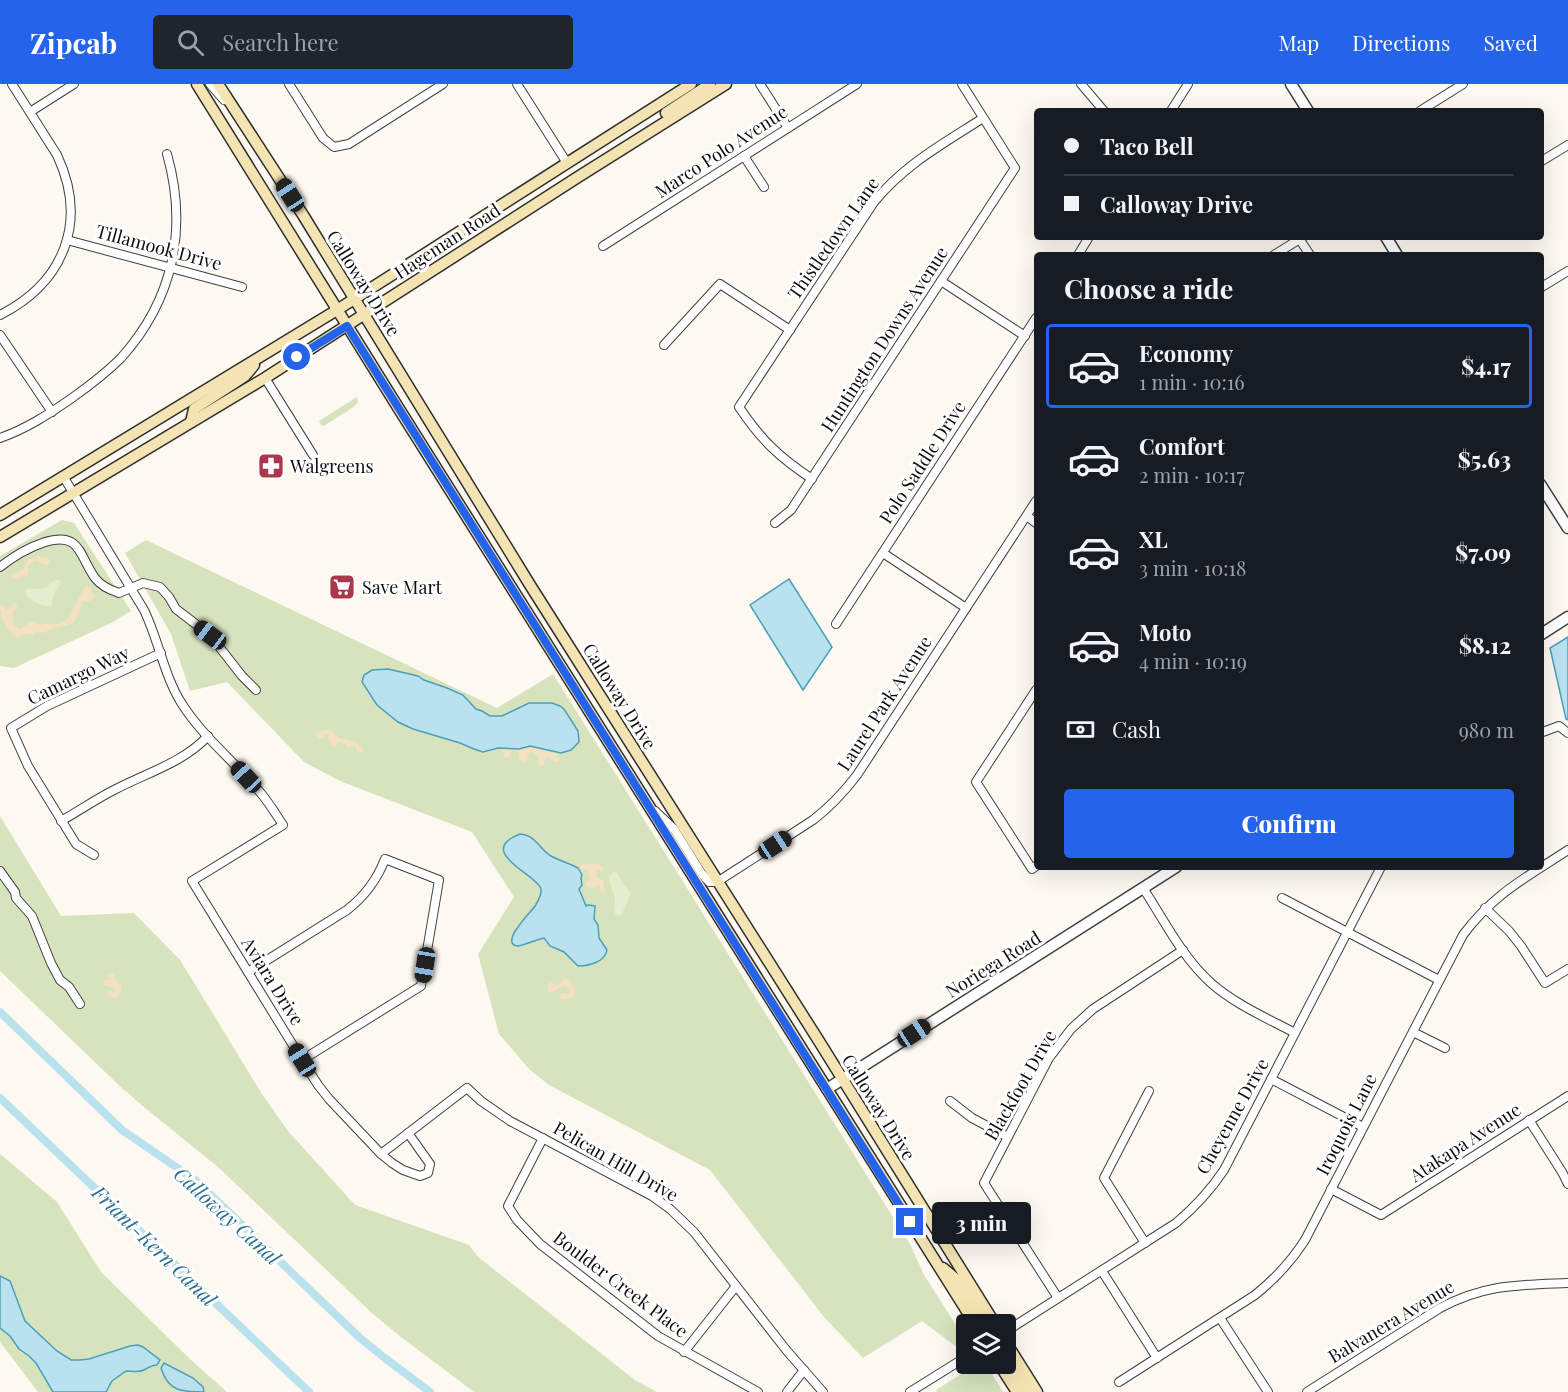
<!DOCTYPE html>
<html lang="en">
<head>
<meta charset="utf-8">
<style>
  :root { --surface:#171b24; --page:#20242c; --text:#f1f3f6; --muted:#9ea1a6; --line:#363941; --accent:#2563eb }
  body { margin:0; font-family:"Playfair Display",serif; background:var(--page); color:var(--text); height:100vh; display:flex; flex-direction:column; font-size:22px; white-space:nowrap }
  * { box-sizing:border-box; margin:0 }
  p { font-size:20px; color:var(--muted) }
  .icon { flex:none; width:33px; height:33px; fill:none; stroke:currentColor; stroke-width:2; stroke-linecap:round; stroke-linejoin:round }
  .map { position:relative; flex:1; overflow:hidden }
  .drawer { position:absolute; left:1034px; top:168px; width:510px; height:618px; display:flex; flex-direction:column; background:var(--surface); border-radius:6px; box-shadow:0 6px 24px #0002 }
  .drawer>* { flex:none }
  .hud { position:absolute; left:1034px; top:24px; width:510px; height:132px; border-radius:6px; box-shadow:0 6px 24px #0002; display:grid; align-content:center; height:132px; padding:0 30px; background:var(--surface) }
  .controls { position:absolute; left:956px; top:1230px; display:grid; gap:12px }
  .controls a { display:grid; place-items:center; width:60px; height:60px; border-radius:6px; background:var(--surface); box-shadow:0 6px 24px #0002; font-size:30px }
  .end { position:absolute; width:27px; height:27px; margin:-14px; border:8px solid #2563eb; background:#fff; box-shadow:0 0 0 3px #fff }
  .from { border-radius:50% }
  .bubble { position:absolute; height:42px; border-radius:6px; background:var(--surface); box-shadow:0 6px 24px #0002; font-size:20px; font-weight:800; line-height:42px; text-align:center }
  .car { position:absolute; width:18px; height:36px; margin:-18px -9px; border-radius:8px; box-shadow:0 0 4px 2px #0007; background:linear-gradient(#222 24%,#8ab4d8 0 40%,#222 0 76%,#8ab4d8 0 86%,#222 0) }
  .hud b { display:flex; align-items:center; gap:21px; height:57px; font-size:22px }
  .hud b+b { border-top:2px solid var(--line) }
  .hud i { width:15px; height:15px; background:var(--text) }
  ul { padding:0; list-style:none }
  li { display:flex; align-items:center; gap:18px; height:84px; margin:0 12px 9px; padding:0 18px; border:3px solid transparent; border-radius:6px }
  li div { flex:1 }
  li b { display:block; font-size:22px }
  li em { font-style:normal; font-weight:800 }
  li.current { border-color:var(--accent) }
  li>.icon { width:54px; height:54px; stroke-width:1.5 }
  h2 { padding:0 30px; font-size:27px; line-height:72px }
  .pay { display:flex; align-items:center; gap:15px; height:66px; padding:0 30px; font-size:22px }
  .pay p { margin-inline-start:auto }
  .primary-button { display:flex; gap:12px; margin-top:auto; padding:12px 30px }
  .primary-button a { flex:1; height:69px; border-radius:6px; background:var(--accent); color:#fff; font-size:24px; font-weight:800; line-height:69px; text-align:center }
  header { display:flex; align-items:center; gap:36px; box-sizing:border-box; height:84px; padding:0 30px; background:var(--accent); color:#fff }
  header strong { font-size:28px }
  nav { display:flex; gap:33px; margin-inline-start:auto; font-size:21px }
  .search { width:420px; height:54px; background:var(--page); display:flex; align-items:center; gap:15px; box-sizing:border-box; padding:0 21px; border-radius:6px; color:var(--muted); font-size:22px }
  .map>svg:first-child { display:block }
</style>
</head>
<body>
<header>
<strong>Zipcab</strong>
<div class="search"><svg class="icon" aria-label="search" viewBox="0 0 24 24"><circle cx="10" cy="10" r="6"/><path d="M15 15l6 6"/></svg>Search here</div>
<nav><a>Map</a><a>Directions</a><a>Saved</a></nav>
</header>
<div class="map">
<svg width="1568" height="1308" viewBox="0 0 1568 1308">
  <rect width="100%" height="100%" fill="#fdf8f0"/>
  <g fill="#d6e3bd">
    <polygon points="357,313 358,318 355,322 324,342 321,341 319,337"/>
    <polygon points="62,436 74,439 131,527 113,538 14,584 0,582 0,472"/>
    <polygon points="146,456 497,624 553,590 911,1162 924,1191 961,1249 958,1264 922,1237 863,1274 824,1233 710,1086 549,1001 529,985 499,950 478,870 514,813 472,748 340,697 304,678 227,598 190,607 171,550 125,469"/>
    <polygon points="0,732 61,832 134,829 180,876 262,1010 288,1047 355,1121 469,1161 478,1173 635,1296 657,1308 474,1308 401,1253 373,1230 218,1083 139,1019 127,1008 125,1007 0,887"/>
    <polygon points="0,1070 57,1118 101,1188 192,1277 227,1308 38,1308 0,1258"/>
    <polygon points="974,1282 989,1285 1003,1308 937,1308 936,1306"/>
  </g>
  <g fill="#f3e1c2">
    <polygon points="36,472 47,473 50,477 47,481 35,477 28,482 28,490 18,495 10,493 12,490 23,486 27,477"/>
    <path d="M 86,502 L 90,503 L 95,513 L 91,517 L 82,518 L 78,531 L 74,538 L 68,541 L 50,545 L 45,549 L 35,548 L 34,550 L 24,550 L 16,553 C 5,544 0,535 0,520 L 7,526 L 14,519 L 17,520 L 17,523 L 12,529 L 13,538 L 15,543 L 20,545 L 32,537 L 40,541 C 48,537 54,543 63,538 C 75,532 78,510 86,502 Z"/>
    <path d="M 327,646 L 331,646 C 337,655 347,656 357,658 L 364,667 L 358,668 L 354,661 L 348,664 L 346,661 L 338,658 L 335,663 L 331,662 L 328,655 L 329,651 L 327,650 L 325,650 L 323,654 L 319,655 L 317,654 L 316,648 Z"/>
    <polygon points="513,664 520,665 535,664 558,670 555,672 560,673 560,676 558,678 555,678 548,673 545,675 544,681 541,682 537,678 538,673 532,667 527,670 528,675 523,678 519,675 518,667 512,665 509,673 504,673 503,666"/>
    <polygon points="582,780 597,780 603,783 604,785 602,788 597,785 596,791 598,794 603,796 605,808 602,809 600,807 600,801 592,804 587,803 586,800 590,795 587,786 581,785 580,782"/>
    <polygon points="109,889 114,890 115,896 122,902 120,910 115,914 110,913 107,909 109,907 114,908 116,904 105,902 103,898 106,895 112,897 106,892"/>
    <path d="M 564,895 C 572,896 575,903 575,910 L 572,913 L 563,916 L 560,914 L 560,911 L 563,909 L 569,910 L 569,904 L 563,902 L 551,909 L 548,906 L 547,902 L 551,898 L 556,901 L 559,901 Z"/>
  </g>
  <g fill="#e6ecce">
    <path d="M 55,496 L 59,496 L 61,500 L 55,508 L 51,522 C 42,523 32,517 25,510 L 27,505 C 43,504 41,508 55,496 Z"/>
    <path d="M 614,788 L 618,790 L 622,798 L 631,809 C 629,815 623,829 620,832 L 616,831 C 613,826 615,824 615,817 C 614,808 609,801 609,792 Z"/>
  </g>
  <g fill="#bae2ee" stroke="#4b9fbc" stroke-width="1.5">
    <polygon points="789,495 832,563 803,606 750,521"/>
    <polygon points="1568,553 1568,636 1566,635 1550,564"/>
    <polygon points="388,585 418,592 424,596 447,604 463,611 476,625 482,627 490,632 502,632 529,619 552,619 560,622 564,625 578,647 579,658 571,666 561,669 530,662 519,665 498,664 483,668 474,665 460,659 413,645 398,638 377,621 362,598 364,591 372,586"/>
    <path d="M 520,750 C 536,751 539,765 551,772 C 560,777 569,779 578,784 L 582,791 L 581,794 L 582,801 L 579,805 L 586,822 L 588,821 L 595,822 L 594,835 L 598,841 L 599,854 L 607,866 C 605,878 589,882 578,882 L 564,868 L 550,862 L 544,854 C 538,855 522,862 518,862 C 498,860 532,827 535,822 C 538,817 542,811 541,805 C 538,791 474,768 520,750 Z"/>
    <path d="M 0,1192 L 10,1197 L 25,1237 L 57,1267 L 71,1276 L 80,1276 L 89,1275 L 130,1262 L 138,1261 L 143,1263 L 160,1276 L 157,1281 C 151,1281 150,1283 144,1286 C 138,1289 132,1287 126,1287 L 112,1297 L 106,1308 L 53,1308 L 36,1279 L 29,1272 L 19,1265 L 10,1252 L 0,1244 Z"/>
    <path d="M 164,1279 L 193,1294 L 203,1303 L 204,1308 C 183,1308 168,1308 161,1284 Z"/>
  </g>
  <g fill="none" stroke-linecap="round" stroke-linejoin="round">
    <g stroke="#bae2ee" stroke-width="8">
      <polyline points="0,928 122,1046 195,1096 360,1254 386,1275 430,1308"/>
      <polyline points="0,1014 309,1308"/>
    </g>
    <defs>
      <g id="minor">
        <polyline points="210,0 224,16"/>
        <polyline points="289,0 323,54 334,63 349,60 443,0"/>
        <polyline points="517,0 567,79"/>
        <polyline points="760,0 788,44"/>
        <polyline points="1081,0 1104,27"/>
        <polyline points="1171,27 1188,0"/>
        <polyline points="1420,27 1463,0"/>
        <polyline points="30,28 74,0"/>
        <polyline points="744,72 764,103"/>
        <polyline points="1540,78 1568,61"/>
        <polyline points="1298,153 1310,171"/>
        <polyline points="67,156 242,203"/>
        <polyline points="603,162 857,0"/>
        <polyline points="1078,171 1089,153"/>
        <polyline points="1274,171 1303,153"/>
        <polyline points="941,197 1025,252"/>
        <polyline points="1540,204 1568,187"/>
        <path d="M 0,231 C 65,198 88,137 57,71 L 12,0"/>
        <polyline points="0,251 52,328"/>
        <polyline points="664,261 720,200 790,246"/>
        <polyline points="265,294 313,371"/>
        <path d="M 0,354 C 26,345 49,330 72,314 C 89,302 106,289 121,274 C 174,215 188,144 167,70"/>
        <path d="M 63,392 L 144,526 C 159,557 164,592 182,620 C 203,653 234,677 259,707 C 268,717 275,729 283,741 L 192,797 L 302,976 L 318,1001 L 329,1015 L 381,1070 L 392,1079 L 403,1086 L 420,1092 L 428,1089 L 430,1080 L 408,1049"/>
        <path d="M 812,395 C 779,373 761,356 739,323 L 874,118 C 905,80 943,60 983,34"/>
        <polyline points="1027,432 1036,439"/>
        <polyline points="775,439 791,426 1015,84 962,0"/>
        <polyline points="883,469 966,524"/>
        <path d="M 0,483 C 15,471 27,464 45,458 C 81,447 79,472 95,494 C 101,502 110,506 119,509 L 143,499 L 160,503 L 169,513 L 176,525 L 210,551 L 242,592 L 256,606"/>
        <polyline points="836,540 1036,234"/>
        <polyline points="1036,606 976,698 1032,785 1036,782"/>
        <polyline points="1540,649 1559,642 1568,649"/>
        <path d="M 655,727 L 674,745 L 702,790 L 709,798 L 717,798 L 813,736 C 830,723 844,708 857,691 L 1036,417"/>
        <path d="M 61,737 C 79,727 96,715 114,706 C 146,689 183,679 208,652"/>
        <polyline points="94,771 76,760 28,682 11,644 47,622 161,569"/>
        <polyline points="0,787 15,808 16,814 32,832 51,879 60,896 69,903 80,920"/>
        <path d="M 1143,804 C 1164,836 1182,873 1211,899 C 1236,921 1267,934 1295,949"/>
        <polyline points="1282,814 1439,896"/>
        <polyline points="1485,824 1509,847 1521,862 1545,899 1568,885"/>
        <path d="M 248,888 L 347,826 C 365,812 377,796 385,775 L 439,796 L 421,902 L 302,976"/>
        <polyline points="1413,948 1445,964"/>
        <polyline points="1271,995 1363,1043"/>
        <polyline points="950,1017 972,1034 1008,1053"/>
        <polyline points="1529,1036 1562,1088 1568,1100"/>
        <polyline points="543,1054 508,1122 517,1136 540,1160 658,1252 758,1308"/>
        <polyline points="381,1070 467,1004 481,1017 510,1037 652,1112 670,1125 694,1148 787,1267 823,1308"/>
        <polyline points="1331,1105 1381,1131 1568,1012"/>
        <polyline points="1145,1159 1104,1094 1149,1007"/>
        <polyline points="1102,1187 1157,1274"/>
        <polyline points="1058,1214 984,1099 1049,974 1071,945 1093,925 1183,866"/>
        <polyline points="1220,1234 1268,1308"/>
        <path d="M 1005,1248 L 1176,1139 C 1195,1123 1210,1107 1224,1086 L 1381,783"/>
        <polyline points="684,1268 736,1202"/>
        <path d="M 1119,1298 L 1255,1211 C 1275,1195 1291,1178 1305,1156 L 1463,851 C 1493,810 1527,793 1568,766"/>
        <polyline points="787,1308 804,1286"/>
        <polyline points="910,1308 966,1273"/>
        <path d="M 1307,1308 L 1440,1224 C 1485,1200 1518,1201 1568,1199"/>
      </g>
      <g id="tertiary">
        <polyline points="1291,0 1308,27"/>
        <polyline points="1386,153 1397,171"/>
        <polyline points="1540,400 1568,444"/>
        <polyline points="1540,551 1568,533"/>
        <polyline points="827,1005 1176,783"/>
      </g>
      <g id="secondary">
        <polyline points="197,0 399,325 975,1240"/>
        <polyline points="218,0 303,131 530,501 817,954 995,1240"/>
        <polyline points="666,29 710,0"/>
        <polyline points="191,338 194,325 245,292 254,281"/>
        <polyline points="0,431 337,226 691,0"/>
        <polyline points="0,453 265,294 578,93 726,0"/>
        <polyline points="943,1184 957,1196 984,1240"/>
        <polyline points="1005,1257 1037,1308"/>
        <polyline points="1005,1272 1028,1308"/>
        <polyline points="999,1280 1017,1308"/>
      </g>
    </defs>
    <use href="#minor" stroke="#404040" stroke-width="10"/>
    <use href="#tertiary" stroke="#404040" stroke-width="13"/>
    <use href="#secondary" stroke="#2f2f2f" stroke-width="13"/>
    <use href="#minor" stroke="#fff" stroke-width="8"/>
    <use href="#tertiary" stroke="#fff" stroke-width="10"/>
    <use href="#secondary" stroke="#f5e4b3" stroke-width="10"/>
  </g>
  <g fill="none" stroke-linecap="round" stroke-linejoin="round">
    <polyline stroke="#2563eb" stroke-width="8" points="297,273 347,242 910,1138"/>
  </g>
  <defs>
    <symbol id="pharmacy-square" viewBox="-11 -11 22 22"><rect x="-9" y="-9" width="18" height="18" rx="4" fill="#ab374d" stroke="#fff"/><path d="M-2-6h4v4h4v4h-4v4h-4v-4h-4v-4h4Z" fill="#fff"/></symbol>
    <symbol id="supermarket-square" viewBox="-11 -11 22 22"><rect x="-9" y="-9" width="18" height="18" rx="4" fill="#ab374d" stroke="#fff"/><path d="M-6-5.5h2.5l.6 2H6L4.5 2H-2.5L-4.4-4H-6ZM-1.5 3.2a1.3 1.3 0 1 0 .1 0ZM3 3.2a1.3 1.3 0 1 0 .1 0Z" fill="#fff"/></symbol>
  </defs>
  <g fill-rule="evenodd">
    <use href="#pharmacy-square" x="256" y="367" width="30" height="30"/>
    <use href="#supermarket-square" x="327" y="488" width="30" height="30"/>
  </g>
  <g text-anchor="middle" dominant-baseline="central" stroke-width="6" stroke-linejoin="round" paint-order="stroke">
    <g font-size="18" fill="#0d0d0d" stroke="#fff">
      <text transform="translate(721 67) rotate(-33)">Marco Polo Avenue</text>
      <text transform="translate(833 154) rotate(-55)">Thistledown Lane</text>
      <text transform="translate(447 157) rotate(-33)">Hageman Road</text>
      <text transform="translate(159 163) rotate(15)">Tillamook Drive</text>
      <text transform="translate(364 199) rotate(58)">Calloway Drive</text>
      <text transform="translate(884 255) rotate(-57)">Huntington Downs Avenue</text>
      <text transform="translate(922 378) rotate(-57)">Polo Saddle Drive</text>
      <text transform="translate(78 591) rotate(-26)">Camargo Way</text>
      <text transform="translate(620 612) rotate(58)">Calloway Drive</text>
      <text transform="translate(884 619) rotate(-57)">Laurel Park Avenue</text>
      <text transform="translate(993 880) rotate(-32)">Noriega Road</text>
      <text transform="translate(273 897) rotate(58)">Aviara Drive</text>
      <text transform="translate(1020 1001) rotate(-60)">Blackfoot Drive</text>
      <text transform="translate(879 1023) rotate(58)">Calloway Drive</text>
      <text transform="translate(1232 1032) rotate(-61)">Cheyenne Drive</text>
      <text transform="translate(1346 1040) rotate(-63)">Iroquois Lane</text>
      <text transform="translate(1465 1058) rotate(-33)">Atakapa Avenue</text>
      <text transform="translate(616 1077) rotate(30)">Pelican Hill Drive</text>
      <text transform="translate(621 1200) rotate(37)">Boulder Creek Place</text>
      <text transform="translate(1391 1237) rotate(-31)">Balvanera Avenue</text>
    </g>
    <g font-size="18" fill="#0d0d0d" stroke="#fff" text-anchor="start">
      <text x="290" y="382">Walgreens</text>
      <text x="362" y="503">Save Mart</text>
    </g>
    <g font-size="20" font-style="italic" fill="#27708f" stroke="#fff">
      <text transform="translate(228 1131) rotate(42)">Calloway Canal</text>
      <text transform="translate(155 1161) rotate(44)">Friant-Kern Canal</text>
    </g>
  </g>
</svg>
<div class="controls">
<a><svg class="icon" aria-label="layers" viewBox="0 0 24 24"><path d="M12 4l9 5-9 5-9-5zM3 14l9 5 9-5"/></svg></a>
</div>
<i class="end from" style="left:297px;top:273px"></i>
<i class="end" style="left:910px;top:1138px"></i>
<div class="bubble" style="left:932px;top:1118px;width:99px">3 min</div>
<i class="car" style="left:290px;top:111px;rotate:327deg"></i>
<i class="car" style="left:210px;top:551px;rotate:307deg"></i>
<i class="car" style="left:246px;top:693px;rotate:317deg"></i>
<i class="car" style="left:775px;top:761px;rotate:57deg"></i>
<i class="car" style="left:425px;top:881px;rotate:189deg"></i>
<i class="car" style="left:914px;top:949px;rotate:57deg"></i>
<i class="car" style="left:302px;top:976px;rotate:328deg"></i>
<div class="hud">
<b><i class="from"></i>Taco Bell</b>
<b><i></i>Calloway Drive</b>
</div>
<section class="drawer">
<h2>Choose a ride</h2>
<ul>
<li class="current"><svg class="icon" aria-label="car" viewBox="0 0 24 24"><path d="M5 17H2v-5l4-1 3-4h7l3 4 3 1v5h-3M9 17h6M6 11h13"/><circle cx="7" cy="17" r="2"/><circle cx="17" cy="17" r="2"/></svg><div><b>Economy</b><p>1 min · 10:16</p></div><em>$4.17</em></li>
<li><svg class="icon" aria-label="car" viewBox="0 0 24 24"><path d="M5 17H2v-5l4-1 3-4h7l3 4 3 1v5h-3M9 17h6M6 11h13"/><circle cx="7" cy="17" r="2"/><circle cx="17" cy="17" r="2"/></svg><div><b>Comfort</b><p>2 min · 10:17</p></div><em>$5.63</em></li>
<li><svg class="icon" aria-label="car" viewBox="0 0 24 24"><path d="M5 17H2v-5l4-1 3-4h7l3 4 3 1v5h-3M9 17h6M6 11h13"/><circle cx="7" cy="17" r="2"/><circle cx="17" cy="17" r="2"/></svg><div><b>XL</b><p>3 min · 10:18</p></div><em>$7.09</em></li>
<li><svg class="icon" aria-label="car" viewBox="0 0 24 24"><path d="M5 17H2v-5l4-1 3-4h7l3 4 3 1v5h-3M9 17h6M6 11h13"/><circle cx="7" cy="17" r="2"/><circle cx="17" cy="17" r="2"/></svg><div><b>Moto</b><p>4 min · 10:19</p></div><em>$8.12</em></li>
</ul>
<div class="pay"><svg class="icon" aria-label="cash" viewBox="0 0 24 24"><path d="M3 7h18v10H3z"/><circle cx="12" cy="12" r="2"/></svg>Cash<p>980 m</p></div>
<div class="primary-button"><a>Confirm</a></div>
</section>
</div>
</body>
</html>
